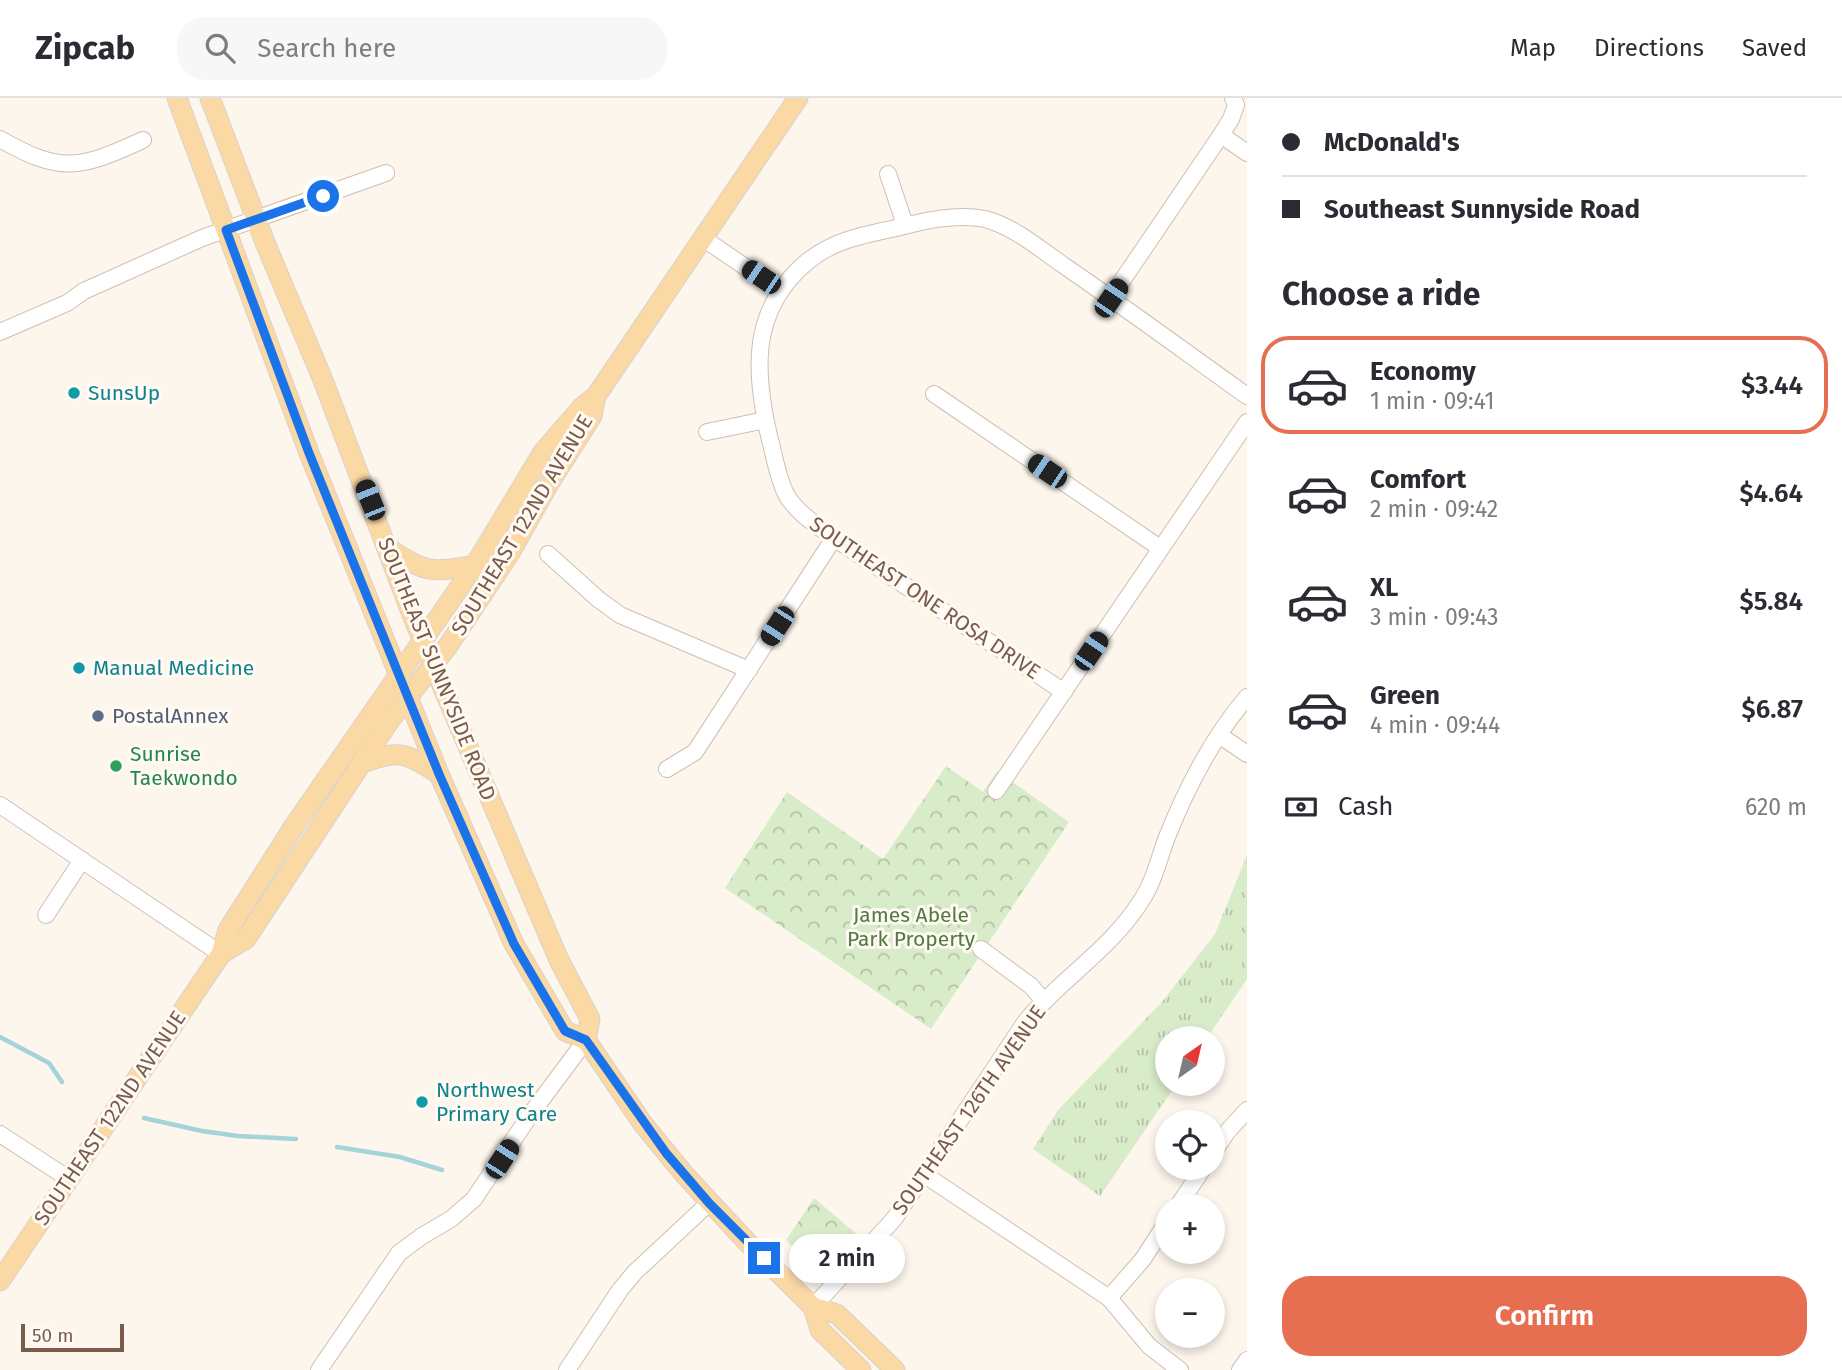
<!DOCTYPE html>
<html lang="en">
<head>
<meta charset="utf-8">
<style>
  :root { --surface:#fff; --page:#f7f7f7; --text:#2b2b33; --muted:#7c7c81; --line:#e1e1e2; --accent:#e76f51 }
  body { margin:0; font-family:"Fira Sans",sans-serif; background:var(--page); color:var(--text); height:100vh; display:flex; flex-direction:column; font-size:26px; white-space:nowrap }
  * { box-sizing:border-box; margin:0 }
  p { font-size:23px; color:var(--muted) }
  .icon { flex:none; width:38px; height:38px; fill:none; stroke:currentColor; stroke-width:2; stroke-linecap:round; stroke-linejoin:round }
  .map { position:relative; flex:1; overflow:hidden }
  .drawer { display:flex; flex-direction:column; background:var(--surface); width:595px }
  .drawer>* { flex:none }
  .banner { display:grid; align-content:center; height:154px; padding:0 35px; background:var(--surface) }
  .needle { width:46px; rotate:34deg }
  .fabs { position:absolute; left:1155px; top:928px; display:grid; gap:14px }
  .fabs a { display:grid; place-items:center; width:70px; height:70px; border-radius:50%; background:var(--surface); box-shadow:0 4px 10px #0003; font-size:35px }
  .scale { position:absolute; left:21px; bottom:18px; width:103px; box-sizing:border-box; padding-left:7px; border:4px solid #7a5c4d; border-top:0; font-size:19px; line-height:24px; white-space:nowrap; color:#7a5c4d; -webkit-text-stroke:5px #fffaf3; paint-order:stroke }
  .end { position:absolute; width:32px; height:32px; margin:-16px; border:9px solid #1a73e8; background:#fff; box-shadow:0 0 0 4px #fff }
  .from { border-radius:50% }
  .bubble { position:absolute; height:49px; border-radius:24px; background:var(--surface); box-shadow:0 4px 10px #0003; font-size:23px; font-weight:600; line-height:49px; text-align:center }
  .car { position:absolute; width:21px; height:42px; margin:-21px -10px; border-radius:9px; box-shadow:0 0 5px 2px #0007; background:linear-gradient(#222 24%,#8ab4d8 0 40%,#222 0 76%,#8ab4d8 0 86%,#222 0) }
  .banner b { display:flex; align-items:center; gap:24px; height:66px; font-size:26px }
  .banner b+b { border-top:2px solid var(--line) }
  .banner i { width:18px; height:18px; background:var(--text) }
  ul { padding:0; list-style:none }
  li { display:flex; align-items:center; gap:21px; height:98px; margin:0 14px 10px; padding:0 21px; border:4px solid transparent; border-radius:28px }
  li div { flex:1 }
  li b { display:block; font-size:26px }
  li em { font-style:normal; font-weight:600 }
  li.active { border-color:var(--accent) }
  li>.icon { width:63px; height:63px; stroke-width:1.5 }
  h2 { padding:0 35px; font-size:32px; line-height:84px }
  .pay { display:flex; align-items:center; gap:18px; height:77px; padding:0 35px; font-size:26px }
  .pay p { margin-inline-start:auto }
  .cta { display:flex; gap:14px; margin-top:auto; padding:14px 35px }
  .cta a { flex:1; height:80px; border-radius:28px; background:var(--accent); color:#fff; font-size:28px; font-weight:600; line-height:80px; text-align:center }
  header { display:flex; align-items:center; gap:42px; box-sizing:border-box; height:98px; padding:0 35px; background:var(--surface); border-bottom:2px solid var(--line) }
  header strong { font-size:33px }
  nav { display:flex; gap:38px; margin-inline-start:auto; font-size:24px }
  .search { width:490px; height:63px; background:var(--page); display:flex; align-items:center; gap:18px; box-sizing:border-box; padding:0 24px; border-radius:28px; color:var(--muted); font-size:26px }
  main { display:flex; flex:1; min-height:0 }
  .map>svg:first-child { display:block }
</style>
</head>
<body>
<header>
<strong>Zipcab</strong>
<div class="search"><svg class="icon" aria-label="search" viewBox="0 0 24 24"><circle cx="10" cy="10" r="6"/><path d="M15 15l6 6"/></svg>Search here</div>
<nav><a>Map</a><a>Directions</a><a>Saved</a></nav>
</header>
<main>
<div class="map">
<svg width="1247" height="1272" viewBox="0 0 1247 1272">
  <defs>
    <pattern id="grass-tufts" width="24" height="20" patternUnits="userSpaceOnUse" patternTransform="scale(1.75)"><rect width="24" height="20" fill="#d8ecc9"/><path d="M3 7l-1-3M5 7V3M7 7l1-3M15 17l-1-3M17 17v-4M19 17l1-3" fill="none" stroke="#b4c2a5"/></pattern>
    <pattern id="forest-crowns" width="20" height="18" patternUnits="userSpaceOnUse" patternTransform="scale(1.75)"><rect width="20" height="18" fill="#d8ecc9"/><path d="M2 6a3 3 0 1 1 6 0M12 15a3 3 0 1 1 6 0" fill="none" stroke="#b4c2a5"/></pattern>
  </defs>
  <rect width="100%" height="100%" fill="#fdf6ec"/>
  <polygon fill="url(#grass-tufts)" points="1247,757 1247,881 1207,940 1167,940 1167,985 1177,985 1100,1098 1033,1051 1058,1012 1162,904 1215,836"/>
  <g fill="url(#forest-crowns)">
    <polygon points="946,668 983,694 997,673 1069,724 931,931 725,790 787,694 883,761"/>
    <path d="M 814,1100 L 860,1139 C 821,1183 827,1183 786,1142 Z"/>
  </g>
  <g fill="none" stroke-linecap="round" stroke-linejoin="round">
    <g stroke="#a5d3da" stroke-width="4.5">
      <polyline points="0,939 49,965 62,984"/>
      <polyline points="144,1020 202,1033 238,1038 296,1041"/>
      <polyline points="337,1049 400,1059 442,1072"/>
    </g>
    <defs>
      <g id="minor">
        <polyline points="1233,0 1236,7 1231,21 1221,37 1247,55"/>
        <path d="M 0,41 C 62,77 81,70 143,42"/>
        <polyline points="888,76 905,127"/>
        <polyline points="704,141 781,193"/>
        <polyline points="1111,199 1221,37"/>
        <polyline points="0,234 67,205 84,193 202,140 386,75"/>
        <polyline points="934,296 1160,450"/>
        <polyline points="707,334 765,322"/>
        <polyline points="548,456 598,501 620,517 749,572"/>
        <path d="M 1064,594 L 834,440 C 818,428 798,416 787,398 C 778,382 775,360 770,342 C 754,275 749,212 808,163 C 834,142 864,137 896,130 C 924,123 956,115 985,121 C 1015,129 1041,152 1066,169 C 1127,211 1187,255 1247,298"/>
        <polyline points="1219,637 1247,656"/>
        <polyline points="667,671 695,654 834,440"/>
        <polyline points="996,693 1247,324"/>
        <polyline points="0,707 221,856"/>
        <polyline points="46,817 82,762"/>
        <polyline points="981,851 1031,888 1043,902"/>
        <polyline points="0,1036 69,1081"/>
        <polyline points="1213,1055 1227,1034 1247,1012"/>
        <polyline points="925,1077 1109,1200 1149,1248 1180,1272"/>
        <polyline points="1178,1108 1204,1069"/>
        <polyline points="1109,1200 1143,1161 1167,1124"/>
        <path d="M 813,1209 L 894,1121 L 1026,923 C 1062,880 1111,851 1141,803 C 1154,784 1159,760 1167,739 C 1187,689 1212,640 1247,599"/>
        <polyline points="319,1272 399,1155 422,1138 451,1121 474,1101 530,1017 586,942"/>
        <polyline points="567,1272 620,1192 635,1174 709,1105"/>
        <polyline points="1240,1272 1247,1262"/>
      </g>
      <g id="major">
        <polyline points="177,0 309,355 439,676 514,846 565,933 586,942 643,1026 684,1076 747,1144 813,1209 820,1232 861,1272"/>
        <polyline points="210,0 266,147 323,282 414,522 559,862 590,921 586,942"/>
        <path d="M 388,450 C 426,475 431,475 475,467"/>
        <path d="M 362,665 C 401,651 405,655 439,676"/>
        <polyline points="221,856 246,841 390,622 448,548 510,455 547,389 592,318 596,298"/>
        <polyline points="0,1183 221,856 228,832 294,728 475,467 543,354 581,310 596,298 798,0"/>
        <polyline points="813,1209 837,1216 895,1272"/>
      </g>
    </defs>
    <use href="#minor" stroke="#d1beb0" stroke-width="18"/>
    <use href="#major" stroke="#dad1cd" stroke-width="21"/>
    <use href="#minor" stroke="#fff" stroke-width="16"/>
    <use href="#major" stroke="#fbd9a5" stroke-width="19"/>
  </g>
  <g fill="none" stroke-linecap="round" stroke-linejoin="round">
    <polyline stroke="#1a73e8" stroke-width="9" points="323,98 226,132 309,355 439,676 514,846 565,933 586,942 666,1055 709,1105 764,1160"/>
  </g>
  <g fill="#0f9aa8" stroke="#fffaf3" stroke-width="2.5">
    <circle cx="74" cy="295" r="7"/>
    <circle cx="79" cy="570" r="7"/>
    <circle cx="422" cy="1004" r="7"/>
  </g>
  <circle fill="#5c6f8a" stroke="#fffaf3" stroke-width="2.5" cx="98" cy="618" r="7"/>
  <circle fill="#2e9e5b" stroke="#fffaf3" stroke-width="2.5" cx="116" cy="668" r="7"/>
  <g text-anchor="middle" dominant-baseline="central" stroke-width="6" stroke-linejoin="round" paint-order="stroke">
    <g font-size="21" fill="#0d838f" stroke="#fffaf3" text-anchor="start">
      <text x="88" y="295">SunsUp</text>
      <text x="93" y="570">Manual Medicine</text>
      <text x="436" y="992">Northwest<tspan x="436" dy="24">Primary Care</tspan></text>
    </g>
    <g font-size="21" fill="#7a5c4d" stroke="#fffaf3">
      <text transform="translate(522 427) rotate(-59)">SOUTHEAST 122ND AVENUE</text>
      <text transform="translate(925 500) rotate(34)">SOUTHEAST ONE ROSA DRIVE</text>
      <text transform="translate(437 571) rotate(68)">SOUTHEAST SUNNYSIDE ROAD</text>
      <text transform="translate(969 1012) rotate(-55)">SOUTHEAST 126TH AVENUE</text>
      <text transform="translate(110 1020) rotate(-56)">SOUTHEAST 122ND AVENUE</text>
    </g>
    <g font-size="21" fill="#4e5e75" stroke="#fffaf3" text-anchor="start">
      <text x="112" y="618">PostalAnnex</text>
    </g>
    <g font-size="21" fill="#27864d" stroke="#fffaf3" text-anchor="start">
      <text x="130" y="656">Sunrise<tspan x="130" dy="24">Taekwondo</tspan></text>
    </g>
    <g font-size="21" fill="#537a41" stroke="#fffaf3">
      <text x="911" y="817">James Abele<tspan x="911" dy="24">Park Property</tspan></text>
    </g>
  </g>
</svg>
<div class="fabs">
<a><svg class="needle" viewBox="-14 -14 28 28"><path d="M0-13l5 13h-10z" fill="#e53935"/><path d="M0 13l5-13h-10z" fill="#7c7c81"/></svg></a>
<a><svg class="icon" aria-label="locate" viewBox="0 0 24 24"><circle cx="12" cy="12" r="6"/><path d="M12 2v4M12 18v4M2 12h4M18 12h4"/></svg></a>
<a>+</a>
<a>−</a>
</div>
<div class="scale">50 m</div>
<i class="end from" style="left:323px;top:98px"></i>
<i class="end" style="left:764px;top:1160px"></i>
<div class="bubble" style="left:789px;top:1136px;width:116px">2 min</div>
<i class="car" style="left:761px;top:179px;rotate:304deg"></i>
<i class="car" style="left:1111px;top:200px;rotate:34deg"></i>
<i class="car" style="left:1047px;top:373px;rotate:304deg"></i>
<i class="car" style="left:370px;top:402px;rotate:338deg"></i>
<i class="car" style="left:777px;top:528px;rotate:213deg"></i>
<i class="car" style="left:1091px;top:553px;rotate:34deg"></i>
<i class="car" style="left:502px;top:1061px;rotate:33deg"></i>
</div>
<section class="drawer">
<div class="banner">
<b><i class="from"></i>McDonald's</b>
<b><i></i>Southeast Sunnyside Road</b>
</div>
<h2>Choose a ride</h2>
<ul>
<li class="active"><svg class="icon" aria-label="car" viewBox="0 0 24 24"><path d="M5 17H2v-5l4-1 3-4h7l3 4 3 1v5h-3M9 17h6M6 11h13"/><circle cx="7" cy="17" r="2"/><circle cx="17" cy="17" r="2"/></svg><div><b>Economy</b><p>1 min · 09:41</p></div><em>$3.44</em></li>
<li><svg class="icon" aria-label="car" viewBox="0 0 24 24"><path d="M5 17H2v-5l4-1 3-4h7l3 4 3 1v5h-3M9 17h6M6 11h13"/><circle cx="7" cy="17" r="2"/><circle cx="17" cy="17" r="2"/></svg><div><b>Comfort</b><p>2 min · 09:42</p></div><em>$4.64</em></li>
<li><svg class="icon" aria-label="car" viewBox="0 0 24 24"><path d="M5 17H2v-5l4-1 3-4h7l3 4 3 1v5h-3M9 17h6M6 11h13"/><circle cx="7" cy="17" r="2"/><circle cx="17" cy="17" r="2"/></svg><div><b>XL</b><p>3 min · 09:43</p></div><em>$5.84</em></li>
<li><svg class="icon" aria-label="car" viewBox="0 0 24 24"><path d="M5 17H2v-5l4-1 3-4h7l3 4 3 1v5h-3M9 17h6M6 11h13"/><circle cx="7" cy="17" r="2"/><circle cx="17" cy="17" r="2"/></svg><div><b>Green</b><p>4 min · 09:44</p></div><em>$6.87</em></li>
</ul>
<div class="pay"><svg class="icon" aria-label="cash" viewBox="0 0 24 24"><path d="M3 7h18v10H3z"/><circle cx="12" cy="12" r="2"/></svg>Cash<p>620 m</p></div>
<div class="cta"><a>Confirm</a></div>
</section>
</main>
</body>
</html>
